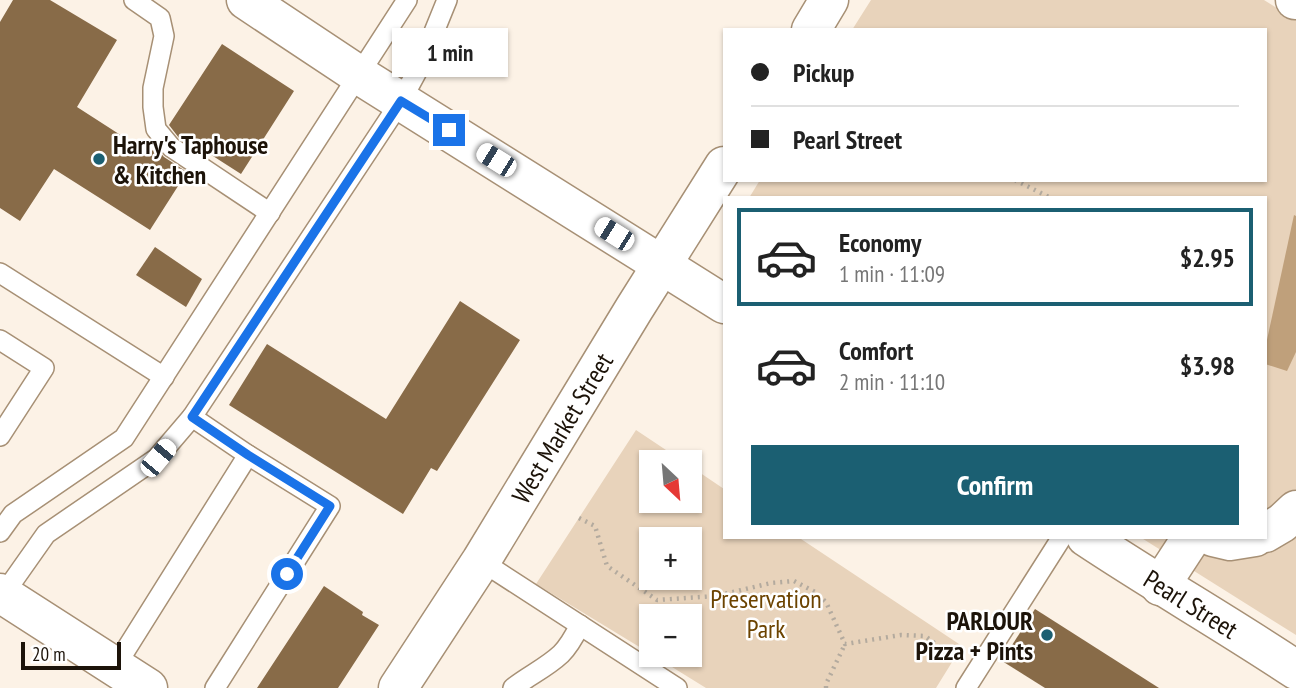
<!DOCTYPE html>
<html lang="en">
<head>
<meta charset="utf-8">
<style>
  :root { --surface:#fff; --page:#f6f6f6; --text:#222; --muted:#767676; --line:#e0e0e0; --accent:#1b5f72 }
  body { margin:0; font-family:"PT Sans Narrow",sans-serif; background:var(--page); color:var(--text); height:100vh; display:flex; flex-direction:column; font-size:26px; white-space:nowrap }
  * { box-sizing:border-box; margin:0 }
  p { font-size:23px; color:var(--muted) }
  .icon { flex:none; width:38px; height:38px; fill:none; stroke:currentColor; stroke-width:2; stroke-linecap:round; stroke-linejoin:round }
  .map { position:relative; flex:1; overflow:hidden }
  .side { position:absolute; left:723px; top:196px; width:544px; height:343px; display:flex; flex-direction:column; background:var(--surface); border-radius:0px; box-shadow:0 2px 5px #0004 }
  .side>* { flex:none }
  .top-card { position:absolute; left:723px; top:28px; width:544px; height:154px; border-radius:0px; box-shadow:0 2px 5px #0004; display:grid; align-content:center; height:154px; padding:0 28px; background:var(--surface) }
  .needle { width:46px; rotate:154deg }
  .controls { position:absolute; left:639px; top:450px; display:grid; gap:14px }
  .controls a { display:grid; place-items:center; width:63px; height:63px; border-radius:0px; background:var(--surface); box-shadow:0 2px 5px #0004; font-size:35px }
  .scale { position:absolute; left:21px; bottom:18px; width:100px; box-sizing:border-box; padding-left:7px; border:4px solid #1c1309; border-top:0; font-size:19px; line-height:24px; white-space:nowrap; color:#1c1309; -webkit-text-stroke:5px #fff; paint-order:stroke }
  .end { position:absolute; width:32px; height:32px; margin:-16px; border:9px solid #1a73e8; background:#fff; box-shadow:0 0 0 4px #fff }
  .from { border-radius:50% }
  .bubble { position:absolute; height:49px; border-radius:0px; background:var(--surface); box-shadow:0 2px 5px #0004; font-size:23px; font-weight:600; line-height:49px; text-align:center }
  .car { position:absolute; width:21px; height:42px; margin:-21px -10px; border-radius:9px; box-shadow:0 0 5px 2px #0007; background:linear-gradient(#fff 24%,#345 0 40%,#fff 0 76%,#345 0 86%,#fff 0) }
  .top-card b { display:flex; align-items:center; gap:24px; height:66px; font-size:26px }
  .top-card b+b { border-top:2px solid var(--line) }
  .top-card i { width:18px; height:18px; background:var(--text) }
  ul { padding:12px 0 0; list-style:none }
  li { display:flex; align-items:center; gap:21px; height:98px; margin:0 14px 10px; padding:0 14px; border:4px solid transparent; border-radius:0px }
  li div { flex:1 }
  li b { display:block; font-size:26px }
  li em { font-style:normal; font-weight:600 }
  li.selected { border-color:var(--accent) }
  li>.icon { width:63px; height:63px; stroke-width:1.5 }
  .primary-button { display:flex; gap:14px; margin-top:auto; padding:14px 28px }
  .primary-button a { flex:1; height:80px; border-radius:0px; background:var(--accent); color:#fff; font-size:28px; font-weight:600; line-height:80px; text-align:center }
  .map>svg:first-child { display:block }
</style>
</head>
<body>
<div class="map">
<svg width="1296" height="688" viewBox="0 0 1296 688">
  <rect width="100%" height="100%" fill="#fcf2e6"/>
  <g fill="#e8d3bb" fill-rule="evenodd">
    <polygon points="871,0 1264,0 1296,20 1296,635 1140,537 1265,537 1265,198 749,198 760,180 1265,180 1265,30 852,30"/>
    <path d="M 636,430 L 684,462 L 651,462 L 651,500 L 690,500 L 690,466 L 724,489 L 724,537 L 798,537 L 962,646 L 936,688 L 706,688 L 651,654 L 690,654 L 690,616 L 651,616 L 651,654 L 536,584 ZM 651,539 L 690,539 L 690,578 L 651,578 Z"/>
  </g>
  <polygon fill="#bfa07b" points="1294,215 1296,216 1296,352 1287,371 1265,364 1265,349"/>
  <g fill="#886b48">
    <polygon points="13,0 50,0 117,40 77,107 150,154 155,147 164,157 187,172 150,230 54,169 20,221 0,208 0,22"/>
    <polygon points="222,44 294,91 241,174 202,149 200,152 179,138 169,125"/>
    <polygon points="155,247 202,279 186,307 136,275"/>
    <polygon points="460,301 520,340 437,471 431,468 403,514 229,405 267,344 386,419"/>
    <polygon points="324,586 363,612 362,615 379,625 338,688 257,688"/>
    <polygon points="1035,609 1159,688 1045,688 1002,661"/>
  </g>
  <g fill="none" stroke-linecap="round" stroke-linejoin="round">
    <defs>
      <g id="lane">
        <polyline points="134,0 160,18 164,36 153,88 153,107 156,129 171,147 270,213"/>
        <polyline points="0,273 164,377"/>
        <polyline points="0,340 44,368 0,436"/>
        <polyline points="192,417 401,101 421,64 447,0"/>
        <polyline points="0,532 13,514 124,438 407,0"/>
        <polyline points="481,561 677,688"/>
        <polyline points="3,595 46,534 157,458 192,417 248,455"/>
        <polyline points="115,667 248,455 330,506 215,688"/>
        <path d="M 513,688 C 528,676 546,668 561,654 C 569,646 575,635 580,625"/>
        <polyline points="966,688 1062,537"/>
      </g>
      <g id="street">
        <polyline points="246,0 359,75 724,304"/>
        <polyline points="1295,0 1296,0"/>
        <polyline points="1265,533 1282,523 1296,510"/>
        <path d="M 1086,537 C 1155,583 1227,624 1296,670"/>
        <polyline points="1213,537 1230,541 1255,537"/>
        <polyline points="1160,586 1192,537"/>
      </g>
      <g id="secondary">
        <polyline points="811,30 829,0"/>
        <polyline points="0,593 148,688"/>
        <polyline points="398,688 481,561 634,309 724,166"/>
      </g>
    </defs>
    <use href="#lane" stroke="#a79075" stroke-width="22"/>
    <use href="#street" stroke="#a79075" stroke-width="41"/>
    <use href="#secondary" stroke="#a79075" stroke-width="41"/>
    <g stroke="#b3aa9e" stroke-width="4.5" stroke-dasharray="2 5" stroke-linecap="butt">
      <polyline points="1015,180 1051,198"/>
      <polyline points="579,518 595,526 607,566 657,600 716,596 771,583 794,581 815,592 826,602 845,644 901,635 925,636 954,658"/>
      <polyline points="826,688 826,684 845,644"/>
    </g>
    <use href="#lane" stroke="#fff" stroke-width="19"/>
    <use href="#street" stroke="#fff" stroke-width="38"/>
    <use href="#secondary" stroke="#fff" stroke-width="38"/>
  </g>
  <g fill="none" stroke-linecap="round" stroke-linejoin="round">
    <polyline stroke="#1a73e8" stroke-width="9" points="287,574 330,506 248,455 192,417 401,101 449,130"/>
  </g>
  <g fill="#1b5f72" stroke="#fff" stroke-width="2.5">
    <circle cx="99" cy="159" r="7"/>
    <circle cx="1047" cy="635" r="7"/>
  </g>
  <g text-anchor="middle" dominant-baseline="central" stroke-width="5" stroke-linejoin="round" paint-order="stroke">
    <g font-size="26" font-weight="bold" fill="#1c1309" stroke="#fff" text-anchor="start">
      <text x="113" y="144">Harry's Taphouse<tspan x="113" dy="30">&amp; Kitchen</tspan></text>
      <text x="1033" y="620" text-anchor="end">PARLOUR<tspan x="1033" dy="30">Pizza + Pints</tspan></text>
    </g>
    <g font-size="26" fill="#1c1309" stroke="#fff">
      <text transform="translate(562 428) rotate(-59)">West Market Street</text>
      <text transform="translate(1191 604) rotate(32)">Pearl Street</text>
    </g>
    <g font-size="26" fill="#6c4300" stroke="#fff">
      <text x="766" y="598">Preservation<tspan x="766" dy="30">Park</tspan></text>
    </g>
  </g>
</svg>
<div class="controls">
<a><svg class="needle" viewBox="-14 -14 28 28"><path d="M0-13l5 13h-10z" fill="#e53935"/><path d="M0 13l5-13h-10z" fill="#767676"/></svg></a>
<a>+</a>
<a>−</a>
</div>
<div class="scale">20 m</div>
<i class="end from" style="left:287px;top:574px"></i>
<i class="end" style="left:449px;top:130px"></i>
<div class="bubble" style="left:392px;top:28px;width:116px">1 min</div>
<i class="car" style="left:496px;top:160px;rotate:302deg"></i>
<i class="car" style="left:614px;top:234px;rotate:302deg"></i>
<i class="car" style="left:158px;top:458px;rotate:40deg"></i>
<div class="top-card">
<b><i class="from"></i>Pickup</b>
<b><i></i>Pearl Street</b>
</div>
<section class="side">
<ul>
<li class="selected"><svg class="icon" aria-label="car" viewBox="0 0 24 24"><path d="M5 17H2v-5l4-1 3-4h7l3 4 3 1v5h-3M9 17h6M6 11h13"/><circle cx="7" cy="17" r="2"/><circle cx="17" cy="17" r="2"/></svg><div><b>Economy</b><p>1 min · 11:09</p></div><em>$2.95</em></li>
<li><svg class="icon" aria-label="car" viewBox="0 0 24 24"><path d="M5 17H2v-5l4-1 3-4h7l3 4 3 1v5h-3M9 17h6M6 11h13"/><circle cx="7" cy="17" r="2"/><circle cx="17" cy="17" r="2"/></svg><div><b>Comfort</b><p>2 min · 11:10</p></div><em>$3.98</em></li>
</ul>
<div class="primary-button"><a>Confirm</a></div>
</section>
</div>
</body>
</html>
